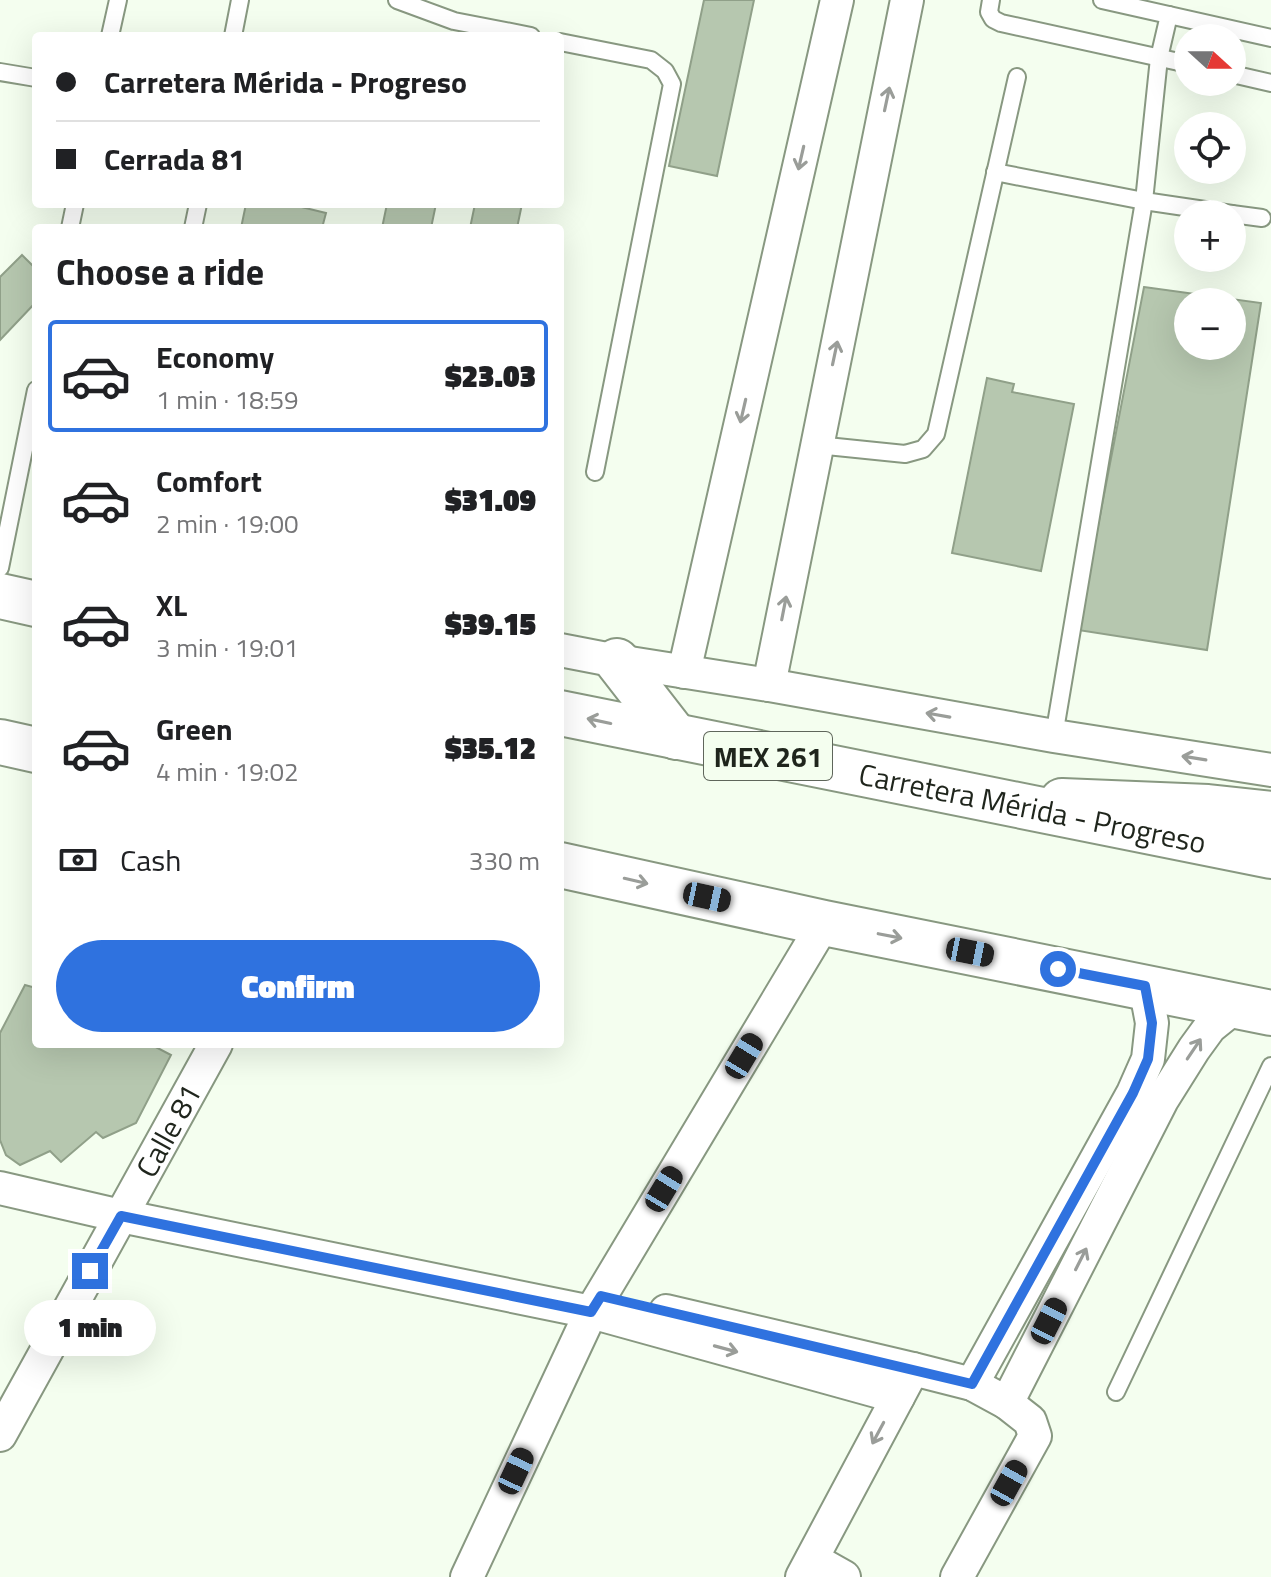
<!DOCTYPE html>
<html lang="en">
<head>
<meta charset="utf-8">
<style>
  :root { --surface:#fff; --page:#f6f6f6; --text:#202124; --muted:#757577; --line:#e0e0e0; --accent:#2f72df }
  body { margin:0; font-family:"Titillium Web",sans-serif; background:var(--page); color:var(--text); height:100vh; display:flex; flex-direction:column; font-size:30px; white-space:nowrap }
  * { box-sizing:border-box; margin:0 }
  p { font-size:26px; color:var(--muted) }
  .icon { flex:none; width:44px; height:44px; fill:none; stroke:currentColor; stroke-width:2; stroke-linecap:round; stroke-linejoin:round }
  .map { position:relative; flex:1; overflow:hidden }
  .panel { position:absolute; left:32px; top:224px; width:532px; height:824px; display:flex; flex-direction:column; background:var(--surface); border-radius:8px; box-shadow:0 8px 32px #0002 }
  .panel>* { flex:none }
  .guide { position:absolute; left:32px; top:32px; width:532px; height:176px; border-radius:8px; box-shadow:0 8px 32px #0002; display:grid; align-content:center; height:176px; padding:0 24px; background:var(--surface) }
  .needle { width:52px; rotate:111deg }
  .tools { position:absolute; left:1174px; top:24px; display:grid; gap:16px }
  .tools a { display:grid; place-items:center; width:72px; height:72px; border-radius:50%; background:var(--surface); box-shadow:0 8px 32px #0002; font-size:40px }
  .end { position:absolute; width:36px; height:36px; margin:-18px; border:10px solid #2f72df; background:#fff; box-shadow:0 0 0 4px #fff }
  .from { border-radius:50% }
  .bubble { position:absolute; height:56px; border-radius:28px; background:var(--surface); box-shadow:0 8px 32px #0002; font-size:26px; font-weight:800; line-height:56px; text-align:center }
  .car { position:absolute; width:24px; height:48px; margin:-24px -12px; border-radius:10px; box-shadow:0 0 6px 2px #0007; background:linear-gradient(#222 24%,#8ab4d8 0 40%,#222 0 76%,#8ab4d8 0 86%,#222 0) }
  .guide b { display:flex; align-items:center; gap:28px; height:76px; font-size:30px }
  .guide b+b { border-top:2px solid var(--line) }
  .guide i { width:20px; height:20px; background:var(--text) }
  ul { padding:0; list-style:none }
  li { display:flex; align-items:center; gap:24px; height:112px; margin:0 16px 12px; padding:0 8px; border:4px solid transparent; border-radius:8px }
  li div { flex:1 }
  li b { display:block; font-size:30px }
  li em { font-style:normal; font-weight:800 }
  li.selected { border-color:var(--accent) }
  li>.icon { width:72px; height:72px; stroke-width:1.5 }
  h2 { padding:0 24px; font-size:36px; line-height:96px }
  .pay { display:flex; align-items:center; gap:20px; height:88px; padding:0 24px; font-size:30px }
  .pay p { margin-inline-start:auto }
  .cta { display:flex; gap:16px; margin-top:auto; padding:16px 24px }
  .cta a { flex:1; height:92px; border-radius:48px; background:var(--accent); color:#fff; font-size:32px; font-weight:800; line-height:92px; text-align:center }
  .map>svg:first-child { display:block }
</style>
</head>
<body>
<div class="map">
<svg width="1271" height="1577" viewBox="0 0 1271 1577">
  <rect width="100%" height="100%" fill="#f4feef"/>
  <g fill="#b6c7af" stroke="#90a089" stroke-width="2" fill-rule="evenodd">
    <polygon points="704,0 754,0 717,176 669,166"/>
    <polygon points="246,204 294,204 293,205 326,213 322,228 241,228"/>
    <polygon points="387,204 436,204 431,228 382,228"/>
    <polygon points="475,204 522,204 517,228 470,228"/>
    <polygon points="22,255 36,269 36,302 0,340 0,277"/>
    <path d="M 1144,287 L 1261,303 L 1207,650 L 1078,630 ZM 1188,302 L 1232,302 L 1232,346 L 1188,346 Z"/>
    <polygon points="987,378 1014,384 1012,392 1074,404 1041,571 952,553"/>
    <polygon points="25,985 36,988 36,1044 150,1044 171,1055 136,1123 103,1138 96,1132 61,1162 50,1151 20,1165 6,1155 0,1140 0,1033"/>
  </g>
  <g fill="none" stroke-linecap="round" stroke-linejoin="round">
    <defs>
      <g id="lane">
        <polyline points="397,0 454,21 531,36"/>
        <polyline points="991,0 989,12 993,19 1001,23 1188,64"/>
        <polyline points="1102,0 1271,38"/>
        <polyline points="110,36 118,0"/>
        <polyline points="233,36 240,0"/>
        <polyline points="560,42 651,60 665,71 672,84 595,472"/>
        <polyline points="0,72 36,78"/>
        <polyline points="1232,74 1271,83"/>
        <polyline points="995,172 1144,201 1232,214"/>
        <polyline points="1232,214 1262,218"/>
        <polyline points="70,228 75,204"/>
        <polyline points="193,228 198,204"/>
        <polyline points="817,445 905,454 923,449 936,434 1017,77"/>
        <polyline points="0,568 36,390"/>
        <polyline points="1054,736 1144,201 1159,58 1169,15"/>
        <polyline points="1116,1392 1271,1066"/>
      </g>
      <g id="street">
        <polyline points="560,650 617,661 769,685 1054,736 1271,770"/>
        <polyline points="684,672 837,0"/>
        <polyline points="769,685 907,0"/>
        <polyline points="0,1188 121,1216 591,1312 898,1397"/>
        <polyline points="666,1311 913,1369"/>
        <polyline points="972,1384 1133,1093 1148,1059 1152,1023 1145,986"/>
        <polyline points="1007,1403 1162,1100 1194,1049 1210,1027 1236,1006"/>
        <path id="s1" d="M 0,1435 L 216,1044"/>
        <polyline points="812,1559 844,1577"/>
        <polyline points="467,1577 591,1312 824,923"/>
        <polyline points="802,1577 913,1369 972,1384 1007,1403 1030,1421 1035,1436 957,1577"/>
      </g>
      <polyline id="secondary" points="1062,801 1208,807 1271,814"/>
      <g id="highway">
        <polyline points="0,596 36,604"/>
        <polyline points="617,661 676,737"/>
        <path id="s2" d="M 560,713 L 1271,856"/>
        <polyline points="0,742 36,750"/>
        <polyline points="560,865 824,923 1271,1013"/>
      </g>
    </defs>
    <use href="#lane" stroke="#889881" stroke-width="20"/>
    <use href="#street" stroke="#889881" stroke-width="36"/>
    <use href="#secondary" stroke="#889881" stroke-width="48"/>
    <use href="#highway" stroke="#889881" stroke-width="48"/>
    <use href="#lane" stroke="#fff" stroke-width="16"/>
    <use href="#street" stroke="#fff" stroke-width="32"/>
    <use href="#secondary" stroke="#fff" stroke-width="44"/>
    <use href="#highway" stroke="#fff" stroke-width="44"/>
  </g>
  <defs><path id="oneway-shaft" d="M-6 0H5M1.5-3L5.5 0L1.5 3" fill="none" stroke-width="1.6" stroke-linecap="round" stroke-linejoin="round" transform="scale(2)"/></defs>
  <g stroke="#9a9d99">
    <use href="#oneway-shaft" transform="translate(887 99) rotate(-78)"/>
    <use href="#oneway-shaft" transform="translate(801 158) rotate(103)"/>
    <use href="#oneway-shaft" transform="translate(835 353) rotate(-78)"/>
    <use href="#oneway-shaft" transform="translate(743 411) rotate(103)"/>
    <use href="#oneway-shaft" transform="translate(784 608) rotate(-79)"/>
    <use href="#oneway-shaft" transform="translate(938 715) rotate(-170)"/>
    <use href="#oneway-shaft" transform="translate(599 721) rotate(-168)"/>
    <use href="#oneway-shaft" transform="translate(1194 758) rotate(-171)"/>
    <use href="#oneway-shaft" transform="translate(636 881) rotate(13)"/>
    <use href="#oneway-shaft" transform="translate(890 936) rotate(11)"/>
    <use href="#oneway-shaft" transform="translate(1194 1049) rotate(-56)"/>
    <use href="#oneway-shaft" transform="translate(1081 1259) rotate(-63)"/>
    <use href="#oneway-shaft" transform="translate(726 1349) rotate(15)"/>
    <use href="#oneway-shaft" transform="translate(878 1433) rotate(118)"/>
  </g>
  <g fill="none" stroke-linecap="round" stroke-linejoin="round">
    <polyline stroke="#2f72df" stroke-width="10" points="90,1271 121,1216 591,1312 601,1296 972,1384 1133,1093 1148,1059 1152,1023 1145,986 1058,969"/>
  </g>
  <g text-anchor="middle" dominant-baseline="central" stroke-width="8" stroke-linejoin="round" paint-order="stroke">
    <rect fill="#f4feef" stroke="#5f665b" stroke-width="2" x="704" y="732" width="128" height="48" rx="6"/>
    <g font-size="28" font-weight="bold" fill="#1f251c">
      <text x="768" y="756">MEX 261</text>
    </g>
    <g font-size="30" fill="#1f251c" stroke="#f4feef">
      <text stroke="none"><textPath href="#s2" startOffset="482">Carretera Mérida - Progreso</textPath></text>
      <text stroke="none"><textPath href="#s1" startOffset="348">Calle 81</textPath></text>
    </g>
  </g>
</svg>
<div class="tools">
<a><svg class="needle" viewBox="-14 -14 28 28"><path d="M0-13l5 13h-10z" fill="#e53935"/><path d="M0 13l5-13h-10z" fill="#757577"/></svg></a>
<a><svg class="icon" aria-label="locate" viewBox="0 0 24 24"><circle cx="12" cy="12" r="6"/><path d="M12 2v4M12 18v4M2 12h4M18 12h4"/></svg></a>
<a>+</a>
<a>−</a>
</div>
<i class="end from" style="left:1058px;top:969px"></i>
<i class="end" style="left:90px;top:1271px"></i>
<div class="bubble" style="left:24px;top:1300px;width:132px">1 min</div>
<i class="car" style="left:707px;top:897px;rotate:102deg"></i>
<i class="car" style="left:970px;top:952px;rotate:101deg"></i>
<i class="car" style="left:744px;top:1056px;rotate:31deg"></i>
<i class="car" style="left:664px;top:1189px;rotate:31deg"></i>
<i class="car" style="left:1049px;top:1321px;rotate:27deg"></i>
<i class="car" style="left:516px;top:1471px;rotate:25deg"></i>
<i class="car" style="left:1009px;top:1483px;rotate:29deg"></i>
<div class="guide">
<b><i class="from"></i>Carretera Mérida - Progreso</b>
<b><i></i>Cerrada 81</b>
</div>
<section class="panel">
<h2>Choose a ride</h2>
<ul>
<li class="selected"><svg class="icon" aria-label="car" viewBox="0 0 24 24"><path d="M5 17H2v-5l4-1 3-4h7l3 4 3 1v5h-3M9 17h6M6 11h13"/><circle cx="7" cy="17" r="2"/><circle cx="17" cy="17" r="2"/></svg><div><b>Economy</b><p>1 min · 18:59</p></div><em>$23.03</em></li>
<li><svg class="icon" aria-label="car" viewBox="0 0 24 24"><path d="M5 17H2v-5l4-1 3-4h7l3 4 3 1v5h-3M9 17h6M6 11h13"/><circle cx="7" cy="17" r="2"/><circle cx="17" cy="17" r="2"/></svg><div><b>Comfort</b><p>2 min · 19:00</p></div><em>$31.09</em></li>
<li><svg class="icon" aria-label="car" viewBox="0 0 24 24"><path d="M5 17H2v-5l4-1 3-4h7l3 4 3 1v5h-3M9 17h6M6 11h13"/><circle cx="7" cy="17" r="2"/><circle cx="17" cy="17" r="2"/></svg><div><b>XL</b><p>3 min · 19:01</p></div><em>$39.15</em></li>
<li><svg class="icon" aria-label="car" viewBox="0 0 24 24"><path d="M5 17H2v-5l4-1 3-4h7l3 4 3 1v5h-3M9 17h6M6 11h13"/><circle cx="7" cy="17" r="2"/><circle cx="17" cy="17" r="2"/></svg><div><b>Green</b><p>4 min · 19:02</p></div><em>$35.12</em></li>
</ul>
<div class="pay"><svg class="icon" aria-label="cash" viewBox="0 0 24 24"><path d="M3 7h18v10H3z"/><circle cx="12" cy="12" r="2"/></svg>Cash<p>330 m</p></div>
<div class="cta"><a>Confirm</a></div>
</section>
</div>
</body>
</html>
